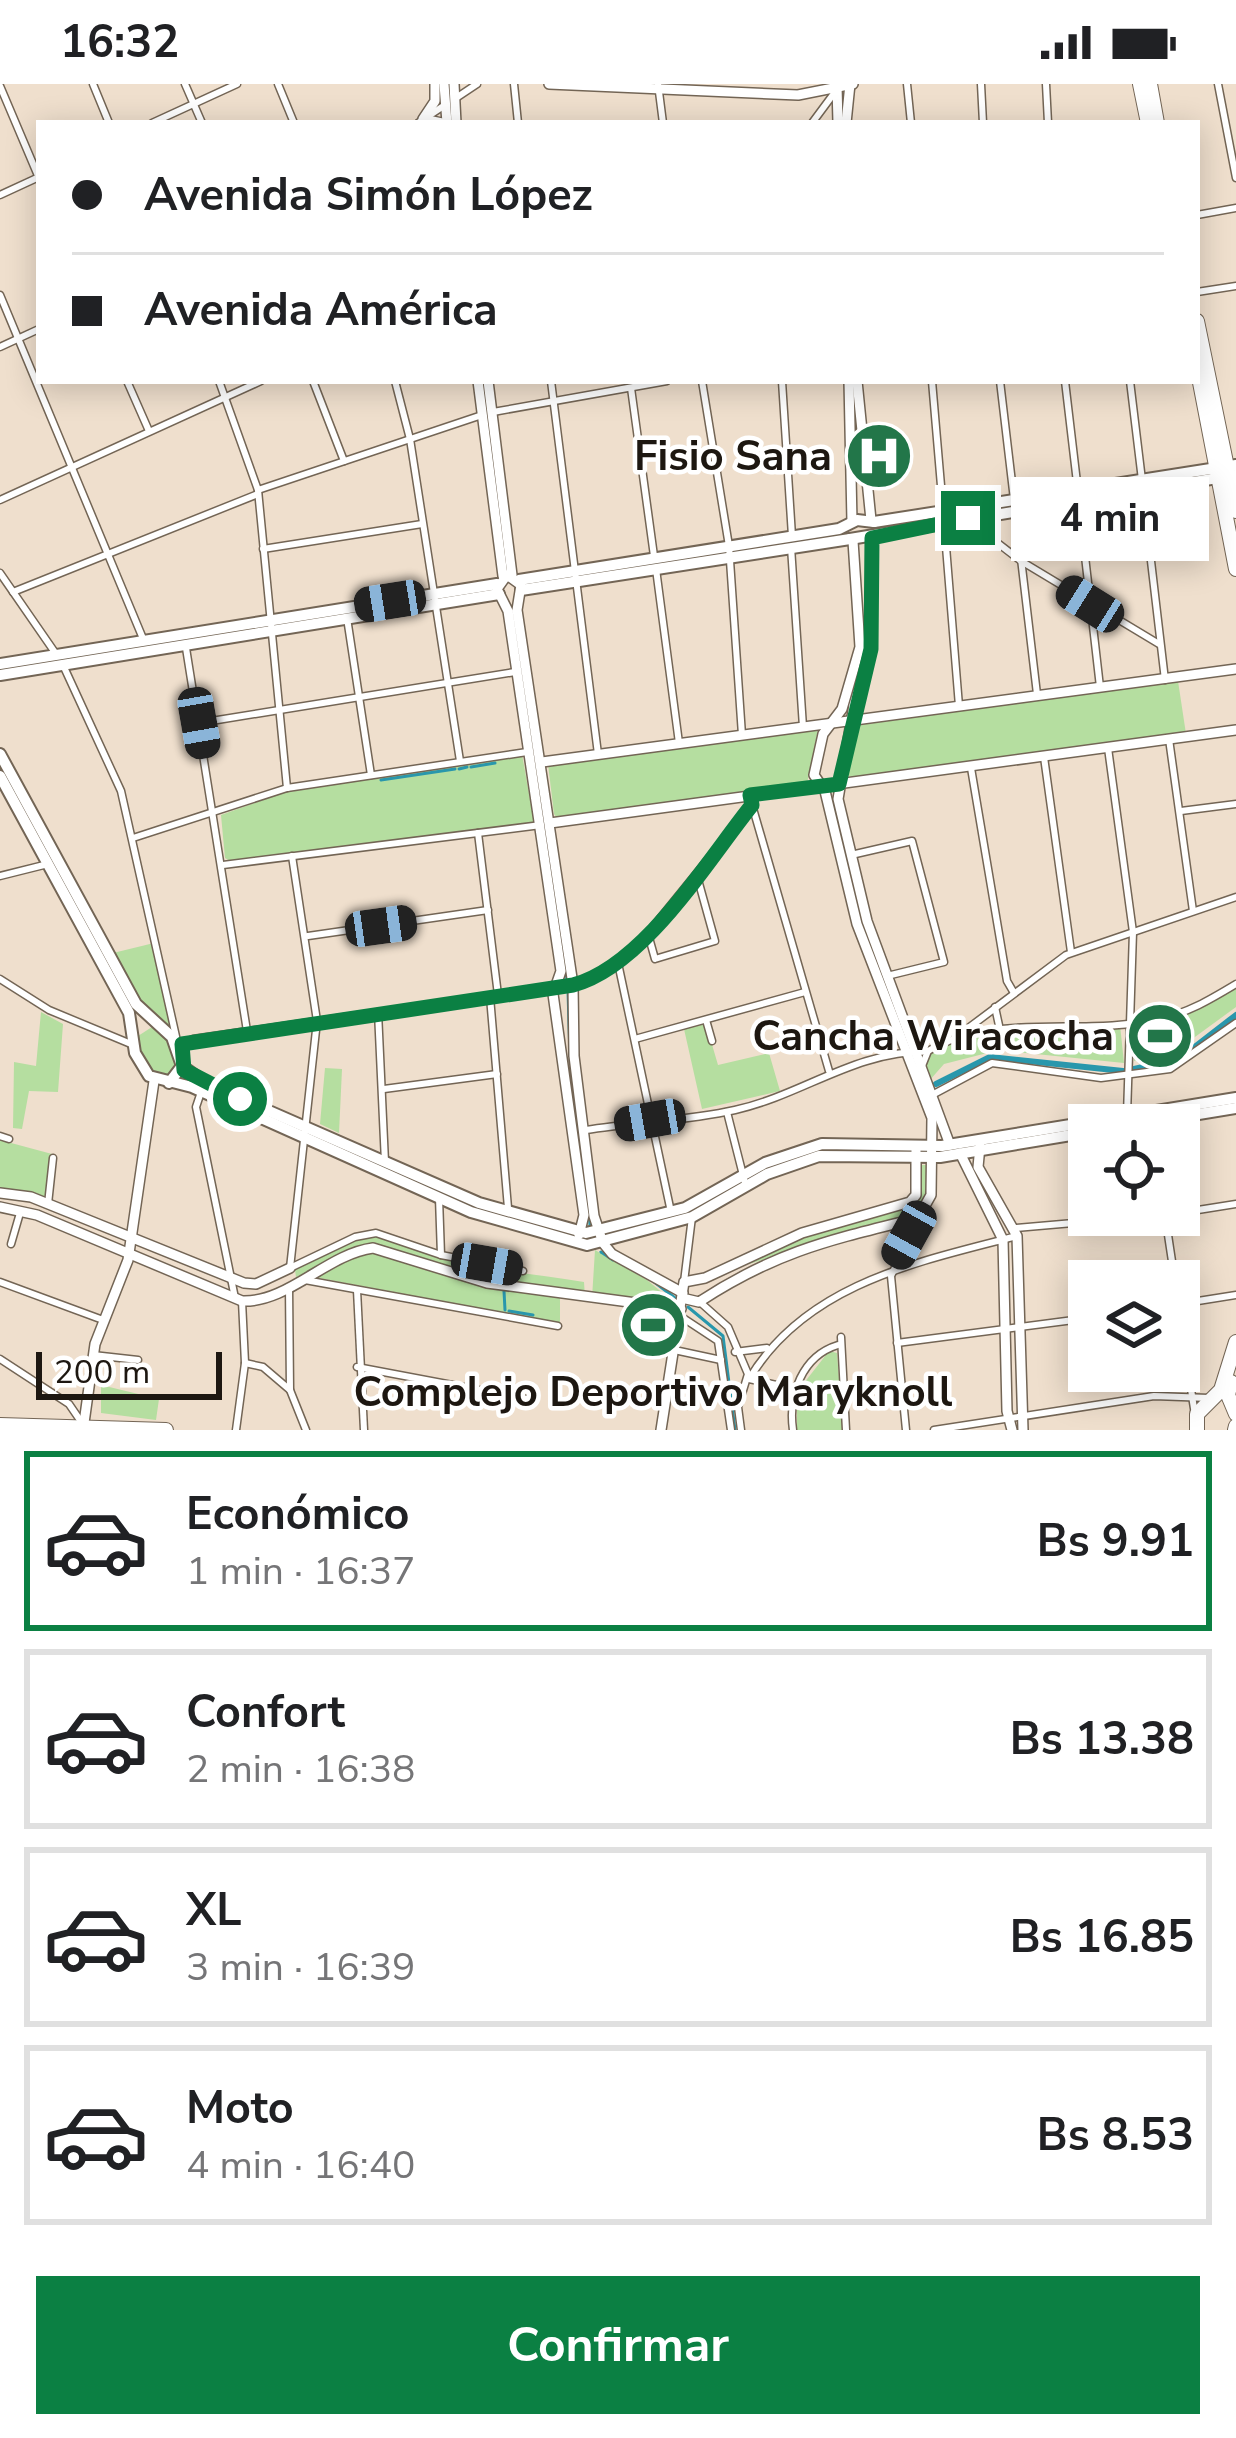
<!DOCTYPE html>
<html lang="es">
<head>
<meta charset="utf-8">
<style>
  :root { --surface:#fff; --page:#f6f6f6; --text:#202124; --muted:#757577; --line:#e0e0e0; --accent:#0b8043 }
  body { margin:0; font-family:"Nunito Sans",sans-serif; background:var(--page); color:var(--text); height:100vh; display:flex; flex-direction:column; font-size:45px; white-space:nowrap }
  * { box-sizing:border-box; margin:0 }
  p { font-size:39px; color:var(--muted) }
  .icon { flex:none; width:66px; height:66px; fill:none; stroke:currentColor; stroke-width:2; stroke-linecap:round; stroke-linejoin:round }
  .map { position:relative; height:1346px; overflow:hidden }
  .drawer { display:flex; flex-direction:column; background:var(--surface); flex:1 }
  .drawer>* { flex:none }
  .banner { position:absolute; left:36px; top:36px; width:1164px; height:264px; border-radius:0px; box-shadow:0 6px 30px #0003; display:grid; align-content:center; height:264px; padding:0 36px; background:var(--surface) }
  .tools { position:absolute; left:1068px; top:1020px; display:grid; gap:24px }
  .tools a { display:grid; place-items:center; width:132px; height:132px; border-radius:0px; background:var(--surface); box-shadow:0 6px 30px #0003; font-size:60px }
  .scale { position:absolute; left:36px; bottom:30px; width:186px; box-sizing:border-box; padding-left:12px; border:6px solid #1d1711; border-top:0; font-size:33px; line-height:42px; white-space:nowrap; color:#1d1711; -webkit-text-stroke:9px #fff; paint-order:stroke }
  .end { position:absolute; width:54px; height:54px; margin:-27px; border:15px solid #0b8043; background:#fff; box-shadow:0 0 0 6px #fff }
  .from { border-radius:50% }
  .bubble { position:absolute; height:84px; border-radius:0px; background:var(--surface); box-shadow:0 6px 30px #0003; font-size:39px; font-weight:700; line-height:84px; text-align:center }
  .car { position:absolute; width:36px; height:72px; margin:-36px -18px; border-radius:15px; box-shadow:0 0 9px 3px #0007; background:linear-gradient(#222 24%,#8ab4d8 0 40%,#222 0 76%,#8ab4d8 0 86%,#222 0) }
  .banner b { display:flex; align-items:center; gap:42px; height:114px; font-size:45px }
  .banner b+b { border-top:3px solid var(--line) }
  .banner i { width:30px; height:30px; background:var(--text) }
  ul { padding:21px 0 0; list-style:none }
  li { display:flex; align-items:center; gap:36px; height:180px; margin:0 24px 18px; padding:0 12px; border:6px solid var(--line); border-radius:0px }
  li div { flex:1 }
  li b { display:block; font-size:45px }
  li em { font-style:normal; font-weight:700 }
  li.current { border-color:var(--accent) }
  li>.icon { width:108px; height:108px; stroke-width:1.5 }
  .button { display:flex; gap:24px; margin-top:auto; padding:24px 36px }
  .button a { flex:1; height:138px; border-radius:0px; background:var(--accent); color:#fff; font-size:48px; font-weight:700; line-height:138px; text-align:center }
  .status { display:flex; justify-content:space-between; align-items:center; height:84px; padding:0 60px; background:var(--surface); direction:ltr }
  .status svg { height:33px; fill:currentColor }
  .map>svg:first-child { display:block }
</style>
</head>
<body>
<div class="status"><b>16:32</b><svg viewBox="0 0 49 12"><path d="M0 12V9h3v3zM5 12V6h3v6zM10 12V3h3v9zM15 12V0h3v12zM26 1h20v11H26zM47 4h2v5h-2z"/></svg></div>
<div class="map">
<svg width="1236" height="1346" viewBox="0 0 1236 1346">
  <rect width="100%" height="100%" fill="#efdfcd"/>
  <g fill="#b5dea0">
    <polygon points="1178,597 1186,650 854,694 847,691 860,641"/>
    <polygon points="818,645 807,700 557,734 554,730 548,680"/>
    <polygon points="522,670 534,738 230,777 225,774 221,731 283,709"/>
    <polygon points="154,859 171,941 169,942 143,922 113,869"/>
    <polygon points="1236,905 1236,923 1173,969 1134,977 1137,941 1190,929"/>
    <polygon points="41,928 63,940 58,1008 29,1007 22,1045 13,1044 14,978 36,982"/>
    <polygon points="706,940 718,981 769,969 780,1007 702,1025 684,945"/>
    <polygon points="1120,941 1124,979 1005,967 1005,950"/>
    <path d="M 152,943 C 168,953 182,974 172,992 L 151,987 L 140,968 L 138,952 Z"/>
    <polygon points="995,949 999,966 944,980 929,997 925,983 932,968 967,952"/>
    <polygon points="325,984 342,985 339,1049 320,1040"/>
    <polygon points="0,1056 52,1070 47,1116 0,1106"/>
    <polygon points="917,1081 928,1081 927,1110 916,1130 749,1180 747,1176 804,1151 912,1120"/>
    <path d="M 366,1151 C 393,1152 414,1168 440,1174 C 488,1186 535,1190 584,1198 L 585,1213 L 472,1194 L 375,1161 L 296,1193 L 295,1186 Z"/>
    <polygon points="595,1166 647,1196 676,1220 592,1214"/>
    <polygon points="362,1168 384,1169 486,1202 560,1214 560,1239 319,1194 321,1188"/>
    <polygon points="634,1226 674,1229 671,1263 635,1254"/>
    <polygon points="829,1267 837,1269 843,1346 797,1346 797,1308"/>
    <polygon points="101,1301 159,1315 156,1336 101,1329"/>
  </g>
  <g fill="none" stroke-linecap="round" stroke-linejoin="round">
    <g stroke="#2997ac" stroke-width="3">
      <polyline points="449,0 450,12"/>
      <polyline points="484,307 487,327"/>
      <polyline points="471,683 495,679"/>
      <polyline points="459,685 467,683"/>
      <polyline points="381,696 455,685"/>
      <polyline points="563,862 567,896"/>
      <polyline points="568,907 570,972"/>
      <polyline points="589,1124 590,1141"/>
      <polyline points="601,1168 613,1176"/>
      <polyline points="653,1197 675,1214"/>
      <polyline points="504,1207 505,1226"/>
      <polyline points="688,1223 723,1252 735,1346"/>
      <polyline points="509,1227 533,1231"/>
    </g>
    <g stroke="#2997ac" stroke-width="6">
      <polyline points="1134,985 1179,975 1236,931"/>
      <polyline points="936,1000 990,973 1123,987"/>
    </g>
    <defs>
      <g id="street">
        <polyline points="93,0 109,39"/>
        <polyline points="185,0 202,39"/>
        <polyline points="278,0 294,39"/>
        <polyline points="514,0 518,39"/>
        <polyline points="658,0 663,39"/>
        <polyline points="907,0 911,39"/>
        <polyline points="981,0 983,39"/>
        <polyline points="1046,0 1048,39"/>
        <polyline points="1218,0 1236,94"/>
        <polyline points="0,2 39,94"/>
        <polyline points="456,14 477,0"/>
        <polyline points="152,39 237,0"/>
        <polyline points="418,39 445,21"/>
        <polyline points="812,39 835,8"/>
        <polyline points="0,111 39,93"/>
        <polyline points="1197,131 1236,124"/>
        <polyline points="1197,208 1236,202"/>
        <polyline points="0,211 144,557"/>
        <polyline points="0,263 39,245"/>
        <polyline points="127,297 149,347"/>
        <polyline points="219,297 258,406 287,704"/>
        <polyline points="313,297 344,377"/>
        <polyline points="395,297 410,355 460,677"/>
        <polyline points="551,297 598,670"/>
        <polyline points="702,297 729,462 742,651"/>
        <polyline points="782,297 792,452"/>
        <polyline points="932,297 943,425"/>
        <polyline points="1000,297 1037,610"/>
        <polyline points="1065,297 1078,407"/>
        <polyline points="1130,297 1142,396"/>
        <polyline points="631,304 654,472"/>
        <polyline points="493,328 667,297"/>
        <polyline points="258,406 482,331"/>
        <polyline points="1143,409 1165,596"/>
        <polyline points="0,416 261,297"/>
        <polyline points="1079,420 1100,603"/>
        <polyline points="969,437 1021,477 1159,560"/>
        <polyline points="944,438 959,622"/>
        <polyline points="791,463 803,643"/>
        <polyline points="263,465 422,440"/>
        <polyline points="656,485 679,659"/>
        <polyline points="0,489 56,570"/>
        <polyline points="13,508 258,410"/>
        <polyline points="347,534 371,691"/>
        <polyline points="186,564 247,947"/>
        <polyline points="63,581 121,707 177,957"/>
        <polyline points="199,639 515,588"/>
        <polyline points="1169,655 1193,827"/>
        <polyline points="1108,664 1133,848 1127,1031"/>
        <polyline points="1044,673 1071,868"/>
        <polyline points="971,684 1007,897 1014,909"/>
        <polyline points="752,721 829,987"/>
        <polyline points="1181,727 1236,720"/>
        <polyline points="478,749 498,911"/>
        <polyline points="133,754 287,704 527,668"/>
        <polyline points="851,771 912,757 944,878 887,892"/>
        <polyline points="223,781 541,741"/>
        <polyline points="0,792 48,780"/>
        <polyline points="648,850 655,875 715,857 697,792"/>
        <polyline points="308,852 488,826"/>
        <polyline points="618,879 671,1128"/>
        <polyline points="0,895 49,926 131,960"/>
        <polyline points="490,913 508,1124"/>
        <polyline points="995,923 1000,946"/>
        <polyline points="378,928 385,1078"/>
        <polyline points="706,936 712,957"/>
        <polyline points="963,948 1066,871 1236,813"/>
        <polyline points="635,955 805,908"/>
        <polyline points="180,968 182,960 193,955 581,899 635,865 752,721"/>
        <path d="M 922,982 L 928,967 C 996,927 1083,953 1159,935 C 1188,929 1211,915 1236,900"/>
        <polyline points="384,1005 497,990"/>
        <polyline points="201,1008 196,1023 235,1214"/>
        <polyline points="932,1011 992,979 1101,994 1170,985 1236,939"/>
        <polyline points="727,1028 746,1103"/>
        <path d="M 586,1046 C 635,1038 687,1037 735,1026 C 805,1010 852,968 928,967"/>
        <polyline points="0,1052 9,1055"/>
        <polyline points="439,1114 441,1171"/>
        <polyline points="48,1120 53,1074"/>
        <polyline points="1179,1129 1236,1120"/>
        <polyline points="1165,1131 1175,1197"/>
        <polyline points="1015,1144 1165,1131"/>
        <polyline points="11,1160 20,1129"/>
        <polyline points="290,1184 317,937 292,772"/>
        <polyline points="290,1184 355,1153 376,1149 441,1171 523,1187"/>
        <polyline points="305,1196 558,1242"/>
        <polyline points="0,1198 103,1236"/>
        <polyline points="684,1198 692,1133"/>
        <polyline points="289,1203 290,1306 306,1346"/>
        <polyline points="357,1206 364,1346"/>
        <polyline points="701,1219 728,1243 748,1290 738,1323 741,1346"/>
        <polyline points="1179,1220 1236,1211"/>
        <polyline points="1179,1228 1195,1331"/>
        <polyline points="680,1232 718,1257 731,1346"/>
        <polyline points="841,1253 846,1346"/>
        <polyline points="637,1258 721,1276"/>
        <polyline points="897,1259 1089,1234"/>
        <polyline points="735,1268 767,1264"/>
        <polyline points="93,1271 138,1276"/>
        <polyline points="0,1275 69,1320 82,1339"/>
        <polyline points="245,1279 263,1283 290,1306"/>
        <polyline points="357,1283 532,1316"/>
        <path d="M 795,1305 L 749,1295 C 806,1200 917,1178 1017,1152"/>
        <polyline points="236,1346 245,1279 242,1217"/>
        <path d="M 793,1346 C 788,1311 802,1272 838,1261"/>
        <polyline points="906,1346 891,1192 918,1135"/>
        <polyline points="934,1346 1154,1312 1209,1314"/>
      </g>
      <g id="secondary">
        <polyline points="435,0 435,17 423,35 442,39"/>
        <polyline points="444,0 447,39"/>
        <polyline points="454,0 456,39"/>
        <polyline points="549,0 798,11 853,0"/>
        <polyline points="837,2 838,39"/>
        <polyline points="846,39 850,0"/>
        <polyline points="478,297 503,492"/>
        <polyline points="488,297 512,491"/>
        <polyline points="849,297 852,438"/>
        <polyline points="857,297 871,436"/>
        <polyline points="872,454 871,565 854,621 838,715 867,837 950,1061"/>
        <polyline points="542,678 1236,585"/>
        <polyline points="550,739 1236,646"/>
        <polyline points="980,1062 978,1083 1017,1152 1023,1346"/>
        <polyline points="960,1069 1003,1156 1007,1327 1012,1346"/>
        <polyline points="0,1109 31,1113 244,1199 256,1200 290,1184"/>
        <path d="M 0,1123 L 37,1131 L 242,1217 C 288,1219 327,1170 373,1164 L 487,1199 L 681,1225"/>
        <polyline points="579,1151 584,1131 553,910 561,887 508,527 497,505 507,491 521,501 517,526 573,901 574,972 594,1132 603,1159 612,1170 683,1209"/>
        <path d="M 682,1214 L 699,1218 C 777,1167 830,1156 918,1134 L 931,1111 L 932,1034 L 857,840 L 825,707 L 814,691 L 823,650 L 842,625 L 860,563 L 853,457"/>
        <polyline points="83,1346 95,1260 128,1176 154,997"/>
        <polyline points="661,1346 684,1198 705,1194 802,1149 910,1118 916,1111 916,1063"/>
      </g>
      <g id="primary">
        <polyline points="874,438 1236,381"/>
        <polyline points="850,455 1236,391"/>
        <polyline points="519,496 839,445 857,436 874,438"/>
        <polyline points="521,506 850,455"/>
        <polyline points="0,580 497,500"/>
        <polyline points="0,591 499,510"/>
        <polyline points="0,670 136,920 172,953 182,982 169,999"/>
        <polyline points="0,692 129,929 135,969 149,992 192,1003 471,1128 587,1161 692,1133 767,1090 819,1072 940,1073 1089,1048"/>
        <polyline points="182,982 207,1000 479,1119 586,1149 685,1124 765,1079 822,1060 942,1062 1236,1014"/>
        <polyline points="1132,1041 1236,1024"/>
      </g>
      <g id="highway">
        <polyline points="1140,0 1148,39"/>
        <polyline points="1150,0 1157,39"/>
        <polyline points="1197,237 1236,427"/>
        <polyline points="1197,283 1236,485"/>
        <polyline points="1231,1298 1228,1311 1236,1330"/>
        <polyline points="0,1341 166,1346"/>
        <polyline points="1197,1346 1197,1330 1221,1306 1236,1258"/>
        <polyline points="1235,1346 1236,1342"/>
      </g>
    </defs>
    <use href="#street" stroke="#736555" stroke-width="9"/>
    <use href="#secondary" stroke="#736555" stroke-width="12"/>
    <use href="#primary" stroke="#736555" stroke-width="14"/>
    <use href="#highway" stroke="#736555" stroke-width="16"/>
    <use href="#street" stroke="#fff" stroke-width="6"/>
    <use href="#secondary" stroke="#fff" stroke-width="9"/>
    <use href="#primary" stroke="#fff" stroke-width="10"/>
    <use href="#highway" stroke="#fff" stroke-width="14"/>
  </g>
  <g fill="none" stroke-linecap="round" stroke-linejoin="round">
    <path stroke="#0b8043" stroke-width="15" d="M 240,1015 L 184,986 L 182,960 L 573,901 C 644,882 707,777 752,721 L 750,711 L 839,700 L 871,565 L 872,454 L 968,434"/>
  </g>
  <defs>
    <symbol id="hospital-disc" viewBox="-11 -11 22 22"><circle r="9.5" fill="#227649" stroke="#fff"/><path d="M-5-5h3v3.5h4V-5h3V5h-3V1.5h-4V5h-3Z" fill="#fff"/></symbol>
    <symbol id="stadium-disc" viewBox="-11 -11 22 22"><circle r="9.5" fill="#227649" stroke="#fff"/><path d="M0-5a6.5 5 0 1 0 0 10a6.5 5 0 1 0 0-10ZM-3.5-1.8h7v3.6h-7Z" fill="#fff"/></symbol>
  </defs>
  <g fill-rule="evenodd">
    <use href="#hospital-disc" x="841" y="334" width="76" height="76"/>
    <use href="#stadium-disc" x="1122" y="914" width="76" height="76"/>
    <use href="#stadium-disc" x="615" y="1203" width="76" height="76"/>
  </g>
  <g text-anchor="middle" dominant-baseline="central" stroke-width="9" stroke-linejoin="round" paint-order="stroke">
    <g font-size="42" font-weight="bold" fill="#1d1711" stroke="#fff" text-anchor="end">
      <text x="832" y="372">Fisio Sana</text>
      <text x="1114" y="952">Cancha Wiracocha</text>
      <text x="653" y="1308" text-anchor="middle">Complejo Deportivo Maryknoll</text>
    </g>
  </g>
</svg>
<div class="tools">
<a><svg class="icon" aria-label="locate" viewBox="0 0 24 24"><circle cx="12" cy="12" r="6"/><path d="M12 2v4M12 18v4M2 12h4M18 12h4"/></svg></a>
<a><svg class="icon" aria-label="layers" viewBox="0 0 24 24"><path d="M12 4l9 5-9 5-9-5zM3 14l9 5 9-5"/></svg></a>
</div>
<div class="scale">200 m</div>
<i class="end from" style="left:240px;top:1015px"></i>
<i class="end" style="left:968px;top:434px"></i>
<div class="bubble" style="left:1011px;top:393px;width:198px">4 min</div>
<i class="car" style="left:390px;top:517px;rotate:261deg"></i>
<i class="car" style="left:1090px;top:520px;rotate:302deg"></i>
<i class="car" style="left:199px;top:639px;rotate:170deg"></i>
<i class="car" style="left:381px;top:842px;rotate:82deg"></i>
<i class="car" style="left:650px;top:1036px;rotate:260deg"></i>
<i class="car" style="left:909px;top:1151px;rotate:209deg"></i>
<i class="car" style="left:487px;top:1180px;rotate:100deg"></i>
<div class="banner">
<b><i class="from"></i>Avenida Simón López</b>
<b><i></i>Avenida América</b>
</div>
</div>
<section class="drawer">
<ul>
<li class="current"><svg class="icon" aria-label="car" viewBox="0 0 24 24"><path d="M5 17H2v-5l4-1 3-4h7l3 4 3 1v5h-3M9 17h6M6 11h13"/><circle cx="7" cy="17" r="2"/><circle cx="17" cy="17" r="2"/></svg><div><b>Económico</b><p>1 min · 16:37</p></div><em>Bs 9.91</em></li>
<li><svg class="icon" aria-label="car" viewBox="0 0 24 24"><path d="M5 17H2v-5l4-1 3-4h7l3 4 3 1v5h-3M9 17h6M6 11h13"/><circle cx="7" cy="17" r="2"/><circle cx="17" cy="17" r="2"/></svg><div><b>Confort</b><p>2 min · 16:38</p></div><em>Bs 13.38</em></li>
<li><svg class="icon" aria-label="car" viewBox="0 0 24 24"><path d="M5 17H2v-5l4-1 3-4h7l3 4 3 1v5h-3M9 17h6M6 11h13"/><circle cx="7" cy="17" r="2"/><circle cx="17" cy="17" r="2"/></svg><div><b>XL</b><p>3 min · 16:39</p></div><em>Bs 16.85</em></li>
<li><svg class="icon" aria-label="car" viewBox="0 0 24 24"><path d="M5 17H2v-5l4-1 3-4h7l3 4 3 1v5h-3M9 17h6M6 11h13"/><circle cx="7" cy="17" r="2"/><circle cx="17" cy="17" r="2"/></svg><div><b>Moto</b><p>4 min · 16:40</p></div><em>Bs 8.53</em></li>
</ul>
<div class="button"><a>Confirmar</a></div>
</section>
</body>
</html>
